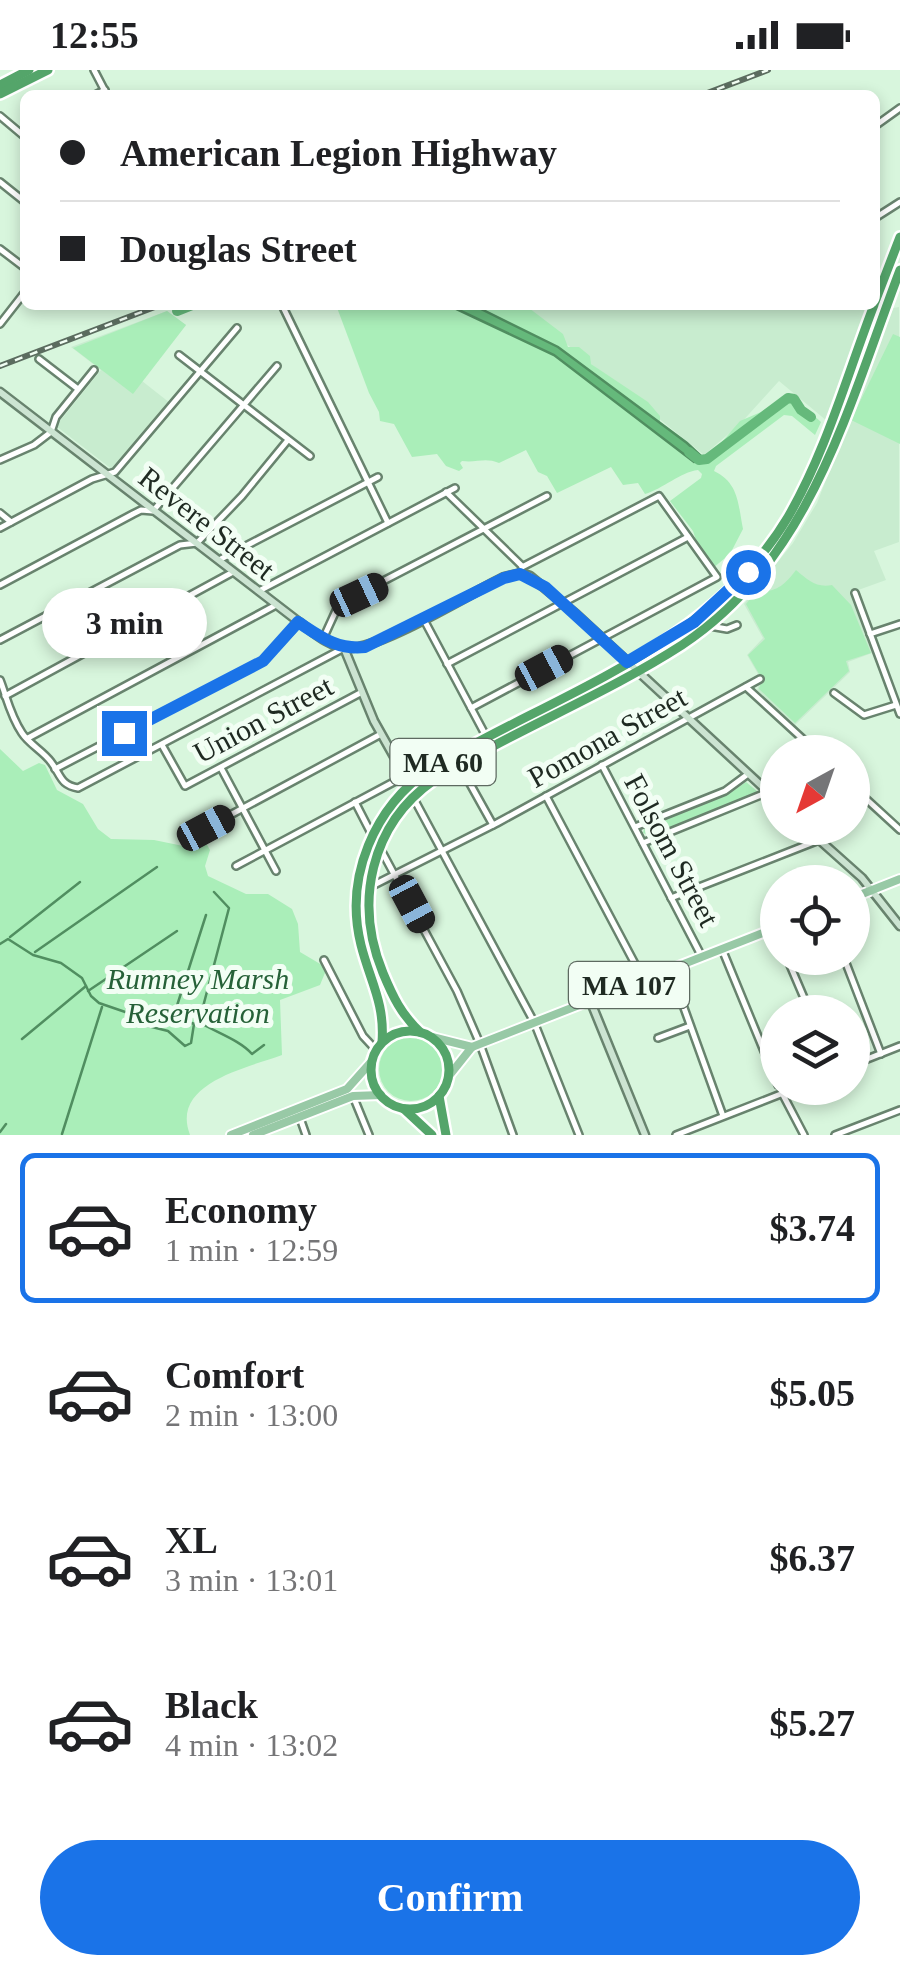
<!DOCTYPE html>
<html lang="en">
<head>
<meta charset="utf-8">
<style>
  :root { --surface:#fff; --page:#f2f2f2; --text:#202124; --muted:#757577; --line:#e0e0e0; --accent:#1a73e8 }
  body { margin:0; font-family:Georgia,serif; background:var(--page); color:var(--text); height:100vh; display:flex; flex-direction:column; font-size:38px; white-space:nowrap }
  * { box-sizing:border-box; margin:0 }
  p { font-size:32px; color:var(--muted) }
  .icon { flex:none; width:55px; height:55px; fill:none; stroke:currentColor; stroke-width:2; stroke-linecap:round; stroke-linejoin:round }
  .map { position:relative; height:1065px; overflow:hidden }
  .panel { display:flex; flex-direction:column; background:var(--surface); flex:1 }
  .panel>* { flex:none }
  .guide { position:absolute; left:20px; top:20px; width:860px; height:220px; border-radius:15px; box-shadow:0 5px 15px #0003; display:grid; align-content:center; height:220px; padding:0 40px; background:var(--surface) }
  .needle { width:65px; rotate:220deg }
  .fabs { position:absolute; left:760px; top:665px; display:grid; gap:20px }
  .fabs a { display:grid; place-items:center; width:110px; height:110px; border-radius:50%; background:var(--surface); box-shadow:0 5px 15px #0003; font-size:50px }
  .end { position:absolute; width:45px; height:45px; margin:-22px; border:12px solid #1a73e8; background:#fff; box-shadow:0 0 0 5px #fff }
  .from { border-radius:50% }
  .bubble { position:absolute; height:70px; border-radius:35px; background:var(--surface); box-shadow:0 5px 15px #0003; font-size:32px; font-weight:600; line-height:70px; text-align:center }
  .car { position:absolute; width:30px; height:60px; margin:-30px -15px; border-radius:12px; box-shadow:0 0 8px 2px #0007; background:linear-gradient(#222 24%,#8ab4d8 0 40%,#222 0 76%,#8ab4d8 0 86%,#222 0) }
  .guide b { display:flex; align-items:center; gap:35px; height:95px; font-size:38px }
  .guide b+b { border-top:2px solid var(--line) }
  .guide i { width:25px; height:25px; background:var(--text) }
  ul { padding:18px 0 0; list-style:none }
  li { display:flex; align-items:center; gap:30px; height:150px; margin:0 20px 15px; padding:0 20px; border:5px solid transparent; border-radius:15px }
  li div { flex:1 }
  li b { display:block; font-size:38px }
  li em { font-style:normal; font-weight:600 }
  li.on { border-color:var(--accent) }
  li>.icon { width:90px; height:90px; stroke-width:1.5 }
  .action { display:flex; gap:20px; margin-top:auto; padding:20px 40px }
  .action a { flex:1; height:115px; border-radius:60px; background:var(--accent); color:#fff; font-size:40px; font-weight:600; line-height:115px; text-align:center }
  .status { display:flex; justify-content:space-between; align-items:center; height:70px; padding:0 50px; background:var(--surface); direction:ltr }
  .status svg { height:28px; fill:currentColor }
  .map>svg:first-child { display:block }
</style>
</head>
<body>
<div class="status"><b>12:55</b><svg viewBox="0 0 49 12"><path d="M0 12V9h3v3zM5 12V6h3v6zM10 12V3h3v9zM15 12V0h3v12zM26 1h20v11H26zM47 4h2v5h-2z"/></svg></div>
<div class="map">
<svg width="900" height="1065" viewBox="0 0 900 1065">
  <rect width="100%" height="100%" fill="#d8f6dd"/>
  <g fill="#c8eccf">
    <polygon points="518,235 870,235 827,351 779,311 740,354 704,385"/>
    <polygon points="899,237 899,472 874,481 886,510 850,523 872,583 848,592 850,602 795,655 757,620 761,609 747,585 763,568 744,534 793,473 817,433 893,238"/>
    <polygon points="167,241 186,255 142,311 170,333 113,400 56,356 101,300 71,277"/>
  </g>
  <g fill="#aaeeb9">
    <path d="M 336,235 L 448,235 L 554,285 L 694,392 L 715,380 L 740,351 L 761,342 L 789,323 L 821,352 L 815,365 L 792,346 L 784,345 L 716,396 L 714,401 C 739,413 738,434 743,459 L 730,484 L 713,498 L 700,482 L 693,461 L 670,431 L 701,408 L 702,404 L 698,400 C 680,402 663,419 645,424 L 638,413 L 623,415 L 611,397 L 557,423 L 547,406 L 538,402 L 526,380 L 499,393 C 485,387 477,393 462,391 L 460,393 L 463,398 L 459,401 L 446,396 L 437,384 L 412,387 L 394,354 L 380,351 L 379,342 L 369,323 Z"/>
    <polygon points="473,235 525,235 563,264 568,277 579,277 590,286 591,294 648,332 660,346 660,353 558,277"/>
    <polygon points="167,241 186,255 133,324 73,278"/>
    <polygon points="893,264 900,267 900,374 851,350"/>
    <path d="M 796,500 C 808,510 816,518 832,515 L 851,535 L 871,583 L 846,591 L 849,601 L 795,653 L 759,619 L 762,609 L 748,585 L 765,569 L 746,534 L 755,523 C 777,521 783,517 796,500 Z"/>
    <path d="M 0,679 L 23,701 L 39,693 L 45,695 L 57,720 L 83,734 L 98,759 L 111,769 L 154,770 L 193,778 L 206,773 L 210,780 L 205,796 L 208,806 L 246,824 L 268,824 L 292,839 L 298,854 L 300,882 L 327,898 L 320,915 L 280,930 L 282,985 C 247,998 170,1013 190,1065 L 0,1065 Z"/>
    <polygon points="746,712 758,722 757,725 652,766 643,763 645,755 731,722"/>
    <circle cx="411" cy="999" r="32"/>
  </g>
  <polygon fill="#65b97b" stroke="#508e60" stroke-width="2.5" points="448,235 473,235 558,277 687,373 701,386 700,391 694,392 554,285"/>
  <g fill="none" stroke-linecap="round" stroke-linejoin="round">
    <g stroke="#508e60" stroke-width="2.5">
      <path d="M 206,845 L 174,945 L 194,954 L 199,952 C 215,962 240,970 252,984 L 264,975"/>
      <polyline points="10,867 80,812"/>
      <polyline points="0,874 8,869 33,885 61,893 82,908 91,926 99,933 134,945 148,956 168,961 185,976 191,973 194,954"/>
      <polyline points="35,882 157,797"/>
      <polyline points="88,921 177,861"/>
      <polyline points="199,952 229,838 214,822"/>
      <polyline points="22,969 86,916"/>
      <polyline points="0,1062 6,1054"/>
      <polyline points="62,1064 102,937"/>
    </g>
    <g stroke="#65b97b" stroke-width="10">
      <polyline points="177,241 192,235"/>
      <polyline points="689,382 699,390 707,389 788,328 794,329 801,340 811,347"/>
    </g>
    <defs>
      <g id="street">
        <polyline points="94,0 107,25"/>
        <polyline points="95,25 105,20"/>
        <polyline points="0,46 25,67"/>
        <polyline points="875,56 900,38"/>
        <polyline points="0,112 25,132"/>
        <polyline points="875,148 900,132"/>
        <polyline points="0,179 25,198"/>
        <polyline points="282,235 388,453"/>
        <polyline points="0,254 25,222"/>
        <polyline points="179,285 310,386"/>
        <polyline points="39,289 78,319"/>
        <polyline points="0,390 34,375 51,362 56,347 94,300"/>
        <polyline points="446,422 522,496"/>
        <polyline points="0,443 11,452"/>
        <polyline points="0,458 92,409 115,402 237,258"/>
        <polyline points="219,490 378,407"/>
        <polyline points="0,515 133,444 141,440 153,441 277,296"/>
        <polyline points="259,521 455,418"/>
        <polyline points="855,523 900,644"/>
        <polyline points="423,548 487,668"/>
        <polyline points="710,556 727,559 737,555"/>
        <polyline points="870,564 900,554"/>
        <polyline points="323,569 339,534 547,426"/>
        <polyline points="0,570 180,475 197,473 242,426 288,370"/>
        <polyline points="447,594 688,467"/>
        <path d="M 0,610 C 7,628 10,645 22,663 C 29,674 43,681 51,692 C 61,705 60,715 78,718 L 344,578"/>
        <polyline points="746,617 817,682"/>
        <polyline points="834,623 864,645 896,635"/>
        <polyline points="5,626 233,502"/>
        <polyline points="471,638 717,507 659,426 522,497"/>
        <polyline points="28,668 276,535"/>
        <polyline points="162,675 185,716 362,622"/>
        <polyline points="602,695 702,887"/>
        <polyline points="221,698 276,801"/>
        <polyline points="456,698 464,703 493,755"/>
        <polyline points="55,699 263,591 299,552"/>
        <polyline points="852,716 900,760"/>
        <polyline points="546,726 643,909"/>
        <polyline points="413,727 534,952 579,1065"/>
        <polyline points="355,732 372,765"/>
        <polyline points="635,757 725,721 748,704"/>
        <polyline points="206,758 381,664"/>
        <polyline points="643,773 778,718"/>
        <polyline points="380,778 457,921 480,974 513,1065"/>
        <polyline points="236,796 403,707"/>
        <polyline points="370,817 497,753 760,609"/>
        <polyline points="671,828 819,770"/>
        <polyline points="722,879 778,1015"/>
        <polyline points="787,888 810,942"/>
        <polyline points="844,888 881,984"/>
        <polyline points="324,890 363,966 376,980"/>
        <polyline points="670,899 723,1046"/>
        <polyline points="658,968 690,956"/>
        <polyline points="852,995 900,976"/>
        <polyline points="782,1023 804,1065"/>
        <polyline points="353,1026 369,1065"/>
        <polyline points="300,1048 306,1065"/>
        <polyline points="676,1065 796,1018"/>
        <polyline points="835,1065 900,1040"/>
      </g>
      <g id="secondary">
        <path d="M 0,322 L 299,552 C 313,562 329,577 347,578 C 377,581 471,523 504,507 L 521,503 L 530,506 L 576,544 L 778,731"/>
        <polyline points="344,578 374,651 410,715"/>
        <polyline points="806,758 862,808 900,856"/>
        <polyline points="590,930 645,1065"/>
      </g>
      <g id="primary">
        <polyline points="852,828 900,809"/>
        <polyline points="432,967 472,977"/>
        <polyline points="448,1007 472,977 778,857"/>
        <polyline points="231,1065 347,1019 372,991"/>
        <polyline points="253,1065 353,1026 381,1025"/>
      </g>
      <g id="highway">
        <polyline points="0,15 29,0"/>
        <polyline points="0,24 48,0"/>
        <polyline points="875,232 900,167"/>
        <circle cx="410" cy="1000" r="39"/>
        <path d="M 420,962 C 401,944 393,927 383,903 C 354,833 370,755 434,710 C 514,660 603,626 682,575 C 811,490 848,336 900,200"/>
        <path d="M 382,972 C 385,933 370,911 361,875 C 344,807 374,737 431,698 C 556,624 710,578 788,447 C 826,382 847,305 874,235"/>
        <polyline points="439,1026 446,1065"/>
        <polyline points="404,1039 432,1065"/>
      </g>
    </defs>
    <use href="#street" stroke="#68836e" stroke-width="10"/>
    <use href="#secondary" stroke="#68836e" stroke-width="11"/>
    <use href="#primary" stroke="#fff" stroke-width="12"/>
    <use href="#highway" stroke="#fff" stroke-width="14"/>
    <use href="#street" stroke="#fff" stroke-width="5"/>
    <use href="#secondary" stroke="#cce4d2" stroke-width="6"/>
    <use href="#primary" stroke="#98c9a6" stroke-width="8"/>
    <use href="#highway" stroke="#54a56a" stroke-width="9"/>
    <defs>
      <g id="rail">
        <polyline points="702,25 768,0"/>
        <polyline points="0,296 160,235"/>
      </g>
    </defs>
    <use href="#rail" stroke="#5b6c5f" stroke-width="6"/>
    <use href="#rail" stroke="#f2fef4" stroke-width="2.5" stroke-dasharray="8" stroke-linecap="butt"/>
  </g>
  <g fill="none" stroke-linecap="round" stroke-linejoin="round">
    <path stroke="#1a73e8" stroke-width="12" d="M 124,663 L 263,591 L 298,552 C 321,567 337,580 365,577 L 504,508 L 520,504 L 545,517 L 627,592 L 694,552 L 748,502"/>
  </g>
  <g text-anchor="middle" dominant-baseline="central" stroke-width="10" stroke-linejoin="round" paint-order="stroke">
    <g fill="#f2fef4" stroke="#5e6a61" stroke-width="2.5">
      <rect x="390.5" y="669" width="105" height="46" rx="8"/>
      <rect x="569" y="892" width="120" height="46" rx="8"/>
    </g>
    <g font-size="28" font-weight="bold" fill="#1f2a22">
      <text x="443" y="692">MA 60</text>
      <text x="629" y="915">MA 107</text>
    </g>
    <g font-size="30" fill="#1f2a22" stroke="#f2fef4">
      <text transform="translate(207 453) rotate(38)">Revere Street</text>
      <text transform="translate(263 649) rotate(-28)">Union Street</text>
      <text transform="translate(607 667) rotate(-29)">Pomona Street</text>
      <text transform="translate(672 780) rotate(62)">Folsom Street</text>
    </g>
    <g font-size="30" font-style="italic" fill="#266138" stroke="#f2fef4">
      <text x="198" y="908">Rumney Marsh<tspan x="198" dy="34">Reservation</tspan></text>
    </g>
  </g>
</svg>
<div class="fabs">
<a><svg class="needle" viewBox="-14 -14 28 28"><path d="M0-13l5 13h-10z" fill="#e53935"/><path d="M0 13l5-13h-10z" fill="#757577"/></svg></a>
<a><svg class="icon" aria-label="locate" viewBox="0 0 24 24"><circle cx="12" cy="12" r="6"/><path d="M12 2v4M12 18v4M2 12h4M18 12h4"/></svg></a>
<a><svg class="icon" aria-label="layers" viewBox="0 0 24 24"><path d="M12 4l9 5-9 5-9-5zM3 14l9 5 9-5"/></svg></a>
</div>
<i class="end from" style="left:748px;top:502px"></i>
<i class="end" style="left:124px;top:663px"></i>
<div class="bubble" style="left:42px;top:518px;width:165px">3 min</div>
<i class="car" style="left:359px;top:525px;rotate:65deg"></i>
<i class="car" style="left:544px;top:598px;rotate:62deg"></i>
<i class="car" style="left:206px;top:758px;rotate:62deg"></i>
<i class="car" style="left:412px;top:834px;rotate:152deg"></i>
<div class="guide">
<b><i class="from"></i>American Legion Highway</b>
<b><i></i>Douglas Street</b>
</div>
</div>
<section class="panel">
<ul>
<li class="on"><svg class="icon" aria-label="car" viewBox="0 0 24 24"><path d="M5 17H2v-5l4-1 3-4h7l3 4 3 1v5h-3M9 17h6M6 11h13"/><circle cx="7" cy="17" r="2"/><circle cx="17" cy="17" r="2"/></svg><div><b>Economy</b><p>1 min · 12:59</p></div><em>$3.74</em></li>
<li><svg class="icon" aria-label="car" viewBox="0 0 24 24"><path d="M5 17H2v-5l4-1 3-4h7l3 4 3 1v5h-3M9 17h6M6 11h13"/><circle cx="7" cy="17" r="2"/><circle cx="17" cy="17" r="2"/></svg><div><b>Comfort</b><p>2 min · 13:00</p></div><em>$5.05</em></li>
<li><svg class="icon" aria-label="car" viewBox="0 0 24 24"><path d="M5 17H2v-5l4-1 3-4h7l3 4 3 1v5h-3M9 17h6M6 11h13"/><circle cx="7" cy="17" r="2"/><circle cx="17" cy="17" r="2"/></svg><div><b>XL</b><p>3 min · 13:01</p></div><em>$6.37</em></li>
<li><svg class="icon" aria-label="car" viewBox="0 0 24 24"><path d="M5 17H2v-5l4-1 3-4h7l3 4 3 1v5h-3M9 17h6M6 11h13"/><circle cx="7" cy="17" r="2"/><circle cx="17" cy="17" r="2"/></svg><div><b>Black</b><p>4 min · 13:02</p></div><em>$5.27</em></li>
</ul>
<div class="action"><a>Confirm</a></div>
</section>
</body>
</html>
